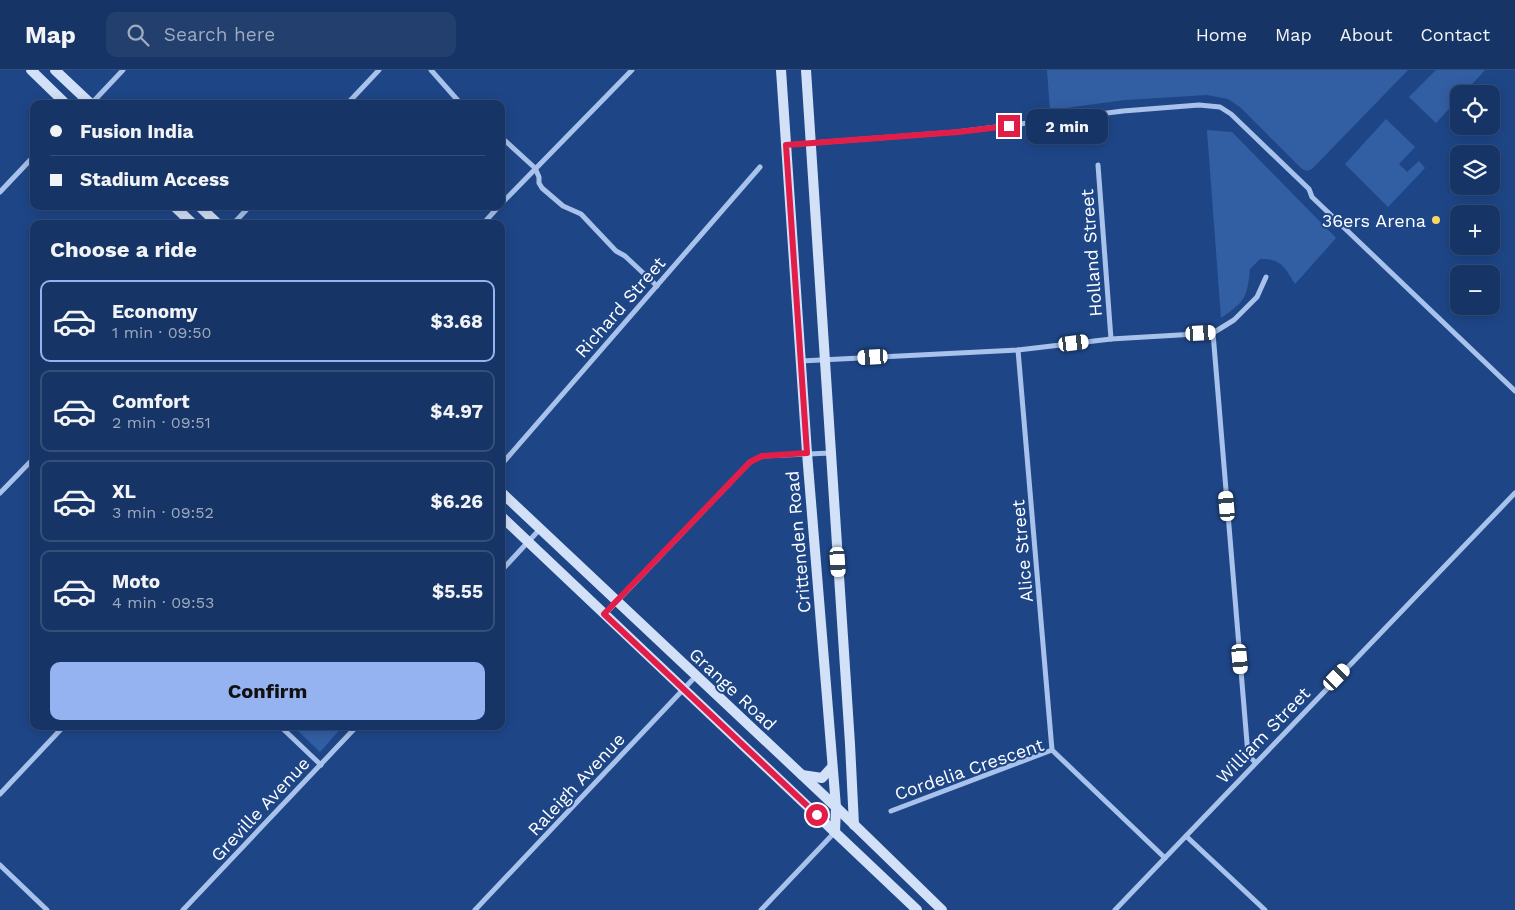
<!DOCTYPE html>
<html lang="en">
<head>
<meta charset="utf-8">
<style>
  :root { --surface:#163465; --page:#233f6e; --text:#f1f3f6; --muted:#9eaabf; --line:#354f79; --accent:#95b2f1 }
  body { margin:0; font-family:"Work Sans",sans-serif; background:var(--page); color:var(--text); height:100vh; display:flex; flex-direction:column; font-size:19px; white-space:nowrap }
  * { box-sizing:border-box; margin:0 }
  p { font-size:16px; color:var(--muted) }
  .icon { flex:none; width:28px; height:28px; fill:none; stroke:currentColor; stroke-width:2; stroke-linecap:round; stroke-linejoin:round }
  .map { position:relative; flex:1; overflow:hidden }
  .details { position:absolute; left:30px; top:150px; width:475px; height:510px; display:flex; flex-direction:column; background:var(--surface); border-radius:10px; box-shadow:0 2px 12px #0003,0 0 0 1px var(--line) }
  .details>* { flex:none }
  .hud { position:absolute; left:30px; top:30px; width:475px; height:110px; border-radius:10px; box-shadow:0 2px 12px #0003,0 0 0 1px var(--line); display:grid; align-content:center; height:110px; padding:0 20px; background:var(--surface) }
  .tools { position:absolute; left:1450px; top:15px; display:grid; gap:10px }
  .tools a { display:grid; place-items:center; width:50px; height:50px; border-radius:10px; background:var(--surface); box-shadow:0 2px 12px #0003,0 0 0 1px var(--line); font-size:25px }
  .end { position:absolute; width:22px; height:22px; margin:-11px; border:6px solid #e11d48; background:#fff; box-shadow:0 0 0 2px #fff }
  .from { border-radius:50% }
  .bubble { position:absolute; height:35px; border-radius:10px; background:var(--surface); box-shadow:0 2px 12px #0003,0 0 0 1px var(--line); font-size:16px; font-weight:700; line-height:35px; text-align:center }
  .car { position:absolute; width:15px; height:30px; margin:-15px -8px; border-radius:6px; box-shadow:0 0 4px 1px #0007; background:linear-gradient(#fff 24%,#345 0 40%,#fff 0 76%,#345 0 86%,#fff 0) }
  .hud b { display:flex; align-items:center; gap:18px; height:48px; font-size:19px }
  .hud b+b { border-top:1px solid var(--line) }
  .hud i { width:12px; height:12px; background:var(--text) }
  ul { padding:0; list-style:none }
  li { display:flex; align-items:center; gap:15px; height:82px; margin:0 10px 8px; padding:0 10px; border:2px solid var(--line); border-radius:10px }
  li div { flex:1 }
  li b { display:block; font-size:19px }
  li em { font-style:normal; font-weight:700 }
  li.active { border-color:var(--accent) }
  li>.icon { width:45px; height:45px; stroke-width:1.5 }
  h2 { padding:0 20px; font-size:22px; line-height:60px }
  .button { display:flex; gap:10px; margin-top:auto; padding:10px 20px }
  .button a { flex:1; height:58px; border-radius:10px; background:var(--accent); color:#111; font-size:20px; font-weight:700; line-height:58px; text-align:center }
  header { display:flex; align-items:center; gap:30px; box-sizing:border-box; height:70px; padding:0 25px; background:var(--surface); border-bottom:1px solid var(--line) }
  header strong { font-size:24px }
  nav { display:flex; gap:28px; margin-inline-start:auto; font-size:18px }
  .search { width:350px; height:45px; background:var(--page); display:flex; align-items:center; gap:12px; box-sizing:border-box; padding:0 18px; border-radius:10px; color:var(--muted); font-size:19px }
  .map>svg:first-child { display:block }
</style>
</head>
<body>
<header>
<strong>Map</strong>
<div class="search"><svg class="icon" aria-label="search" viewBox="0 0 24 24"><circle cx="10" cy="10" r="6"/><path d="M15 15l6 6"/></svg>Search here</div>
<nav><a>Home</a><a>Map</a><a>About</a><a>Contact</a></nav>
</header>
<div class="map">
<svg width="1515" height="840" viewBox="0 0 1515 840">
  <rect width="100%" height="100%" fill="#1e4687"/>
  <g fill="#325fa4">
    <polygon points="1047,0 1408,0 1312,99 1307,101 1302,99 1240,37 1228,29 1207,25 1125,30 1050,40"/>
    <polygon points="1436,0 1485,0 1463,24 1459,24 1459,28 1436,53 1409,27"/>
    <polygon points="1386,49 1415,77 1399,94 1407,102 1419,91 1425,98 1388,137 1345,94"/>
    <path d="M 1207,60 L 1232,62 L 1336,168 L 1295,214 C 1285,198 1281,188 1260,189 L 1250,199 C 1247,227 1246,231 1221,248 Z"/>
    <polygon points="293,656 343,656 320,682"/>
  </g>
  <g fill="none" stroke-linecap="round" stroke-linejoin="round">
    <g stroke="#a8c2eb" stroke-width="5">
      <polyline points="431,0 461,34"/>
      <polyline points="91,34 123,0"/>
      <polyline points="347,34 379,0"/>
      <polyline points="501,67 535,98 539,107 539,113 542,118 563,136 581,144 616,181 625,186 657,216"/>
      <polyline points="786,75 957,62 1123,41 1199,35 1220,37 1231,44 1309,119 1312,127 1515,321"/>
      <polyline points="1098,95 1111,269"/>
      <polyline points="0,122 34,86"/>
      <polyline points="501,134 632,0"/>
      <polyline points="233,154 250,136"/>
      <polyline points="483,154 499,136"/>
      <polyline points="1213,263 1248,685 1255,692"/>
      <polyline points="1018,280 1052,680"/>
      <polyline points="801,291 1018,280 1111,269 1213,263 1234,250 1257,227 1266,207"/>
      <polyline points="501,395 760,97"/>
      <polyline points="0,423 34,388"/>
      <polyline points="501,501 540,459"/>
      <polyline points="605,544 750,392 762,386 831,383"/>
      <polyline points="280,656 321,695"/>
      <polyline points="0,724 64,656"/>
      <polyline points="891,741 1052,680 1165,788"/>
      <polyline points="1186,766 1265,840"/>
      <polyline points="0,795 47,840"/>
      <polyline points="183,840 357,656"/>
      <polyline points="475,840 696,606"/>
      <polyline points="761,840 835,762"/>
      <polyline points="1115,840 1515,423"/>
    </g>
    <g stroke="#d3e1f8" stroke-width="10">
      <polyline points="31,0 66,34"/>
      <polyline points="55,0 91,34"/>
      <polyline points="781,0 807,383 836,737 835,762"/>
      <polyline points="806,0 850,674 854,755"/>
      <polyline points="174,136 193,154"/>
      <polyline points="199,136 218,154"/>
      <polyline points="501,422 836,737 942,840"/>
      <polyline points="501,446 917,840"/>
      <polyline points="802,705 822,708 832,697"/>
    </g>
  </g>
  <g fill="none" stroke-linecap="round" stroke-linejoin="round">
    <polyline stroke="#e11d48" stroke-width="6" points="817,745 604,544 750,392 762,386 807,383 786,75 958,62 1009,56"/>
  </g>
  <circle fill="#f9d767" stroke="#1e4687" stroke-width="2" cx="1436" cy="150" r="5"/>
  <g text-anchor="middle" dominant-baseline="central" stroke-width="4" stroke-linejoin="round" paint-order="stroke">
    <g font-size="18" fill="#fff" stroke="#1e4687" text-anchor="end">
      <text x="1426" y="150">36ers Arena</text>
    </g>
    <g font-size="18" fill="#fff" stroke="#1e4687">
      <text transform="translate(1091 183) rotate(-94)">Holland Street</text>
      <text transform="translate(620 237) rotate(-49)">Richard Street</text>
      <text transform="translate(798 472) rotate(-95)">Crittenden Road</text>
      <text transform="translate(1022 481) rotate(-95)">Alice Street</text>
      <text transform="translate(733 619) rotate(43)">Grange Road</text>
      <text transform="translate(1263 665) rotate(-46)">William Street</text>
      <text transform="translate(969 699) rotate(-19)">Cordelia Crescent</text>
      <text transform="translate(576 714) rotate(-47)">Raleigh Avenue</text>
      <text transform="translate(260 739) rotate(-47)">Greville Avenue</text>
    </g>
  </g>
</svg>
<div class="tools">
<a><svg class="icon" aria-label="locate" viewBox="0 0 24 24"><circle cx="12" cy="12" r="6"/><path d="M12 2v4M12 18v4M2 12h4M18 12h4"/></svg></a>
<a><svg class="icon" aria-label="layers" viewBox="0 0 24 24"><path d="M12 4l9 5-9 5-9-5zM3 14l9 5 9-5"/></svg></a>
<a>+</a>
<a>−</a>
</div>
<i class="end from" style="left:817px;top:745px"></i>
<i class="end" style="left:1009px;top:56px"></i>
<div class="bubble" style="left:1026px;top:39px;width:82px">2 min</div>
<i class="car" style="left:1201px;top:263px;rotate:87deg"></i>
<i class="car" style="left:1074px;top:273px;rotate:83deg"></i>
<i class="car" style="left:873px;top:287px;rotate:267deg"></i>
<i class="car" style="left:1227px;top:436px;rotate:355deg"></i>
<i class="car" style="left:838px;top:492px;rotate:176deg"></i>
<i class="car" style="left:1240px;top:589px;rotate:175deg"></i>
<i class="car" style="left:1337px;top:607px;rotate:44deg"></i>
<div class="hud">
<b><i class="from"></i>Fusion India</b>
<b><i></i>Stadium Access</b>
</div>
<section class="details">
<h2>Choose a ride</h2>
<ul>
<li class="active"><svg class="icon" aria-label="car" viewBox="0 0 24 24"><path d="M5 17H2v-5l4-1 3-4h7l3 4 3 1v5h-3M9 17h6M6 11h13"/><circle cx="7" cy="17" r="2"/><circle cx="17" cy="17" r="2"/></svg><div><b>Economy</b><p>1 min · 09:50</p></div><em>$3.68</em></li>
<li><svg class="icon" aria-label="car" viewBox="0 0 24 24"><path d="M5 17H2v-5l4-1 3-4h7l3 4 3 1v5h-3M9 17h6M6 11h13"/><circle cx="7" cy="17" r="2"/><circle cx="17" cy="17" r="2"/></svg><div><b>Comfort</b><p>2 min · 09:51</p></div><em>$4.97</em></li>
<li><svg class="icon" aria-label="car" viewBox="0 0 24 24"><path d="M5 17H2v-5l4-1 3-4h7l3 4 3 1v5h-3M9 17h6M6 11h13"/><circle cx="7" cy="17" r="2"/><circle cx="17" cy="17" r="2"/></svg><div><b>XL</b><p>3 min · 09:52</p></div><em>$6.26</em></li>
<li><svg class="icon" aria-label="car" viewBox="0 0 24 24"><path d="M5 17H2v-5l4-1 3-4h7l3 4 3 1v5h-3M9 17h6M6 11h13"/><circle cx="7" cy="17" r="2"/><circle cx="17" cy="17" r="2"/></svg><div><b>Moto</b><p>4 min · 09:53</p></div><em>$5.55</em></li>
</ul>
<div class="button"><a>Confirm</a></div>
</section>
</div>
</body>
</html>
